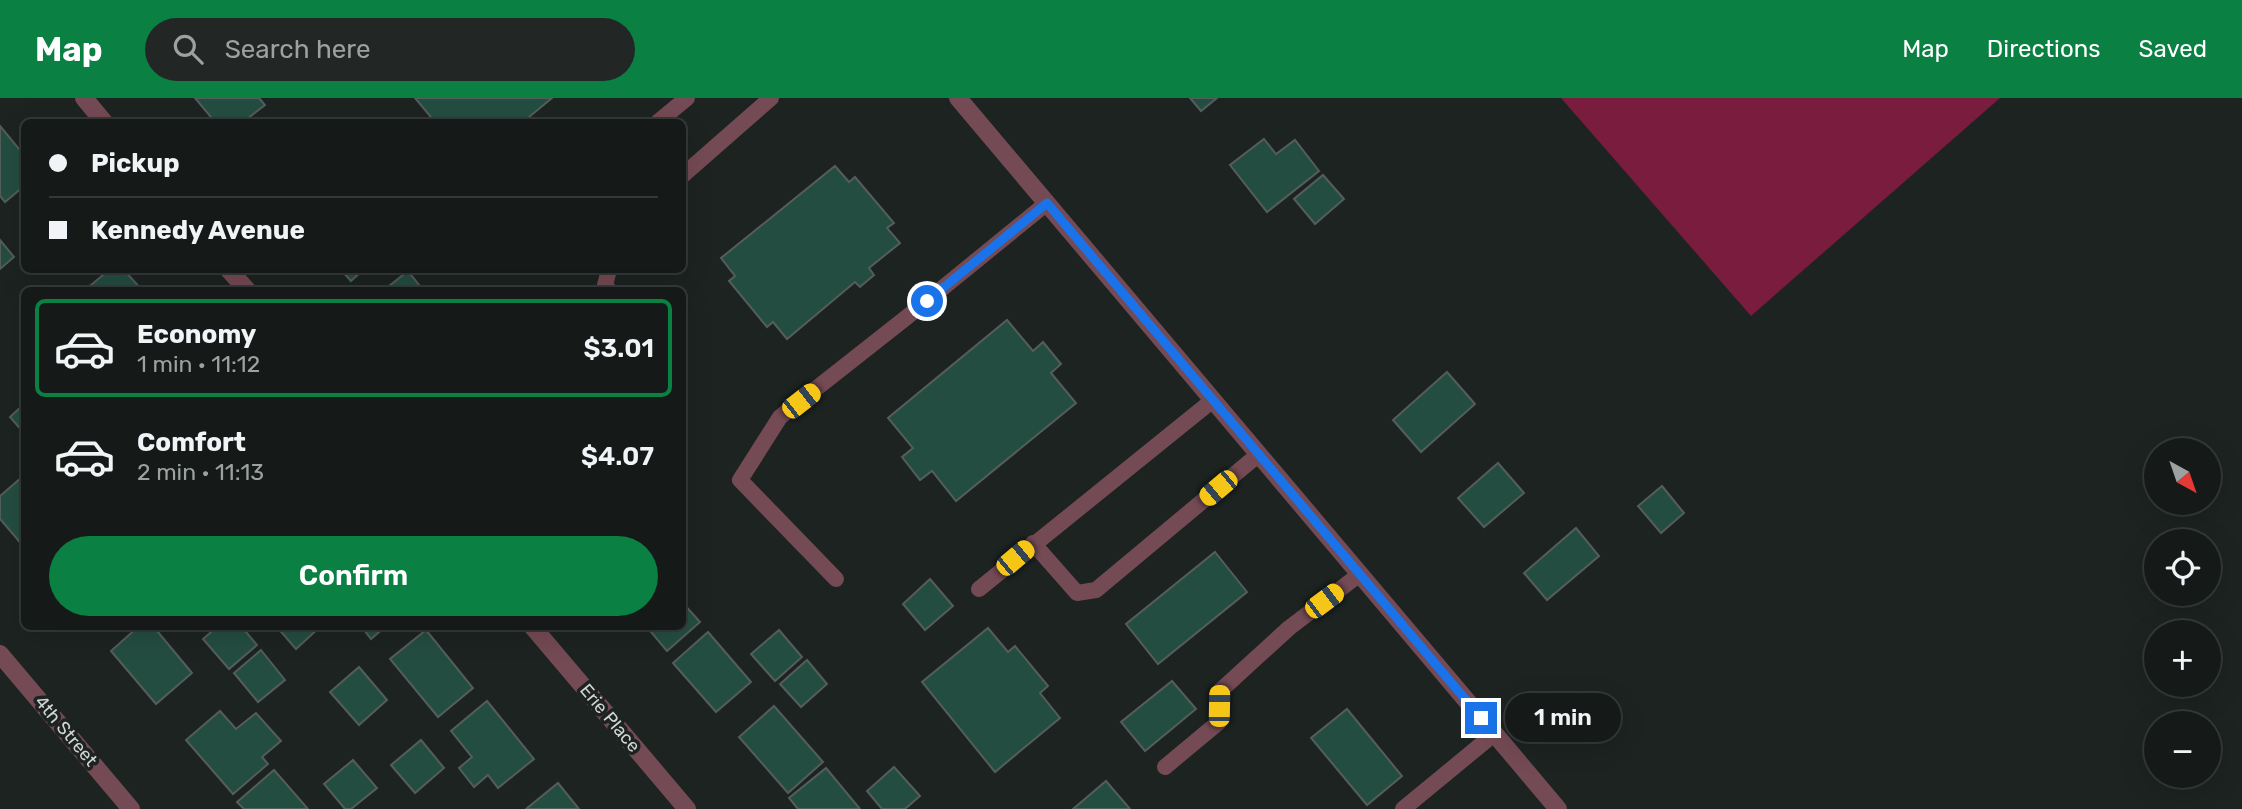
<!DOCTYPE html>
<html lang="en">
<head>
<meta charset="utf-8">
<style>
  :root { --surface:#151a19; --page:#222726; --text:#f1f3f6; --muted:#9da1a2; --line:#343838; --accent:#0b8043 }
  body { margin:0; font-family:Rubik,sans-serif; background:var(--page); color:var(--text); height:100vh; display:flex; flex-direction:column; font-size:26px; white-space:nowrap }
  * { box-sizing:border-box; margin:0 }
  p { font-size:23px; color:var(--muted) }
  .icon { flex:none; width:38px; height:38px; fill:none; stroke:currentColor; stroke-width:2; stroke-linecap:round; stroke-linejoin:round }
  .map { position:relative; flex:1; overflow:hidden }
  .side { position:absolute; left:21px; top:189px; width:665px; height:343px; display:flex; flex-direction:column; background:var(--surface); border-radius:10px; box-shadow:0 7px 28px #0002,0 0 0 2px var(--line) }
  .side>* { flex:none }
  .guide { position:absolute; left:21px; top:21px; width:665px; height:154px; border-radius:10px; box-shadow:0 7px 28px #0002,0 0 0 2px var(--line); display:grid; align-content:center; height:154px; padding:0 28px; background:var(--surface) }
  .needle { width:46px; rotate:140deg }
  .tools { position:absolute; left:2144px; top:340px; display:grid; gap:14px }
  .tools a { display:grid; place-items:center; width:77px; height:77px; border-radius:50%; background:var(--surface); box-shadow:0 7px 28px #0002,0 0 0 2px var(--line); font-size:35px }
  .end { position:absolute; width:32px; height:32px; margin:-16px; border:9px solid #1a73e8; background:#fff; box-shadow:0 0 0 4px #fff }
  .from { border-radius:50% }
  .bubble { position:absolute; height:49px; border-radius:24px; background:var(--surface); box-shadow:0 7px 28px #0002,0 0 0 2px var(--line); font-size:23px; font-weight:600; line-height:49px; text-align:center }
  .car { position:absolute; width:21px; height:42px; margin:-21px -10px; border-radius:9px; box-shadow:0 0 5px 2px #0007; background:linear-gradient(#f5c518 24%,#345 0 40%,#f5c518 0 76%,#345 0 86%,#f5c518 0) }
  .guide b { display:flex; align-items:center; gap:24px; height:66px; font-size:26px }
  .guide b+b { border-top:2px solid var(--line) }
  .guide i { width:18px; height:18px; background:var(--text) }
  ul { padding:12px 0 0; list-style:none }
  li { display:flex; align-items:center; gap:21px; height:98px; margin:0 14px 10px; padding:0 14px; border:4px solid transparent; border-radius:10px }
  li div { flex:1 }
  li b { display:block; font-size:26px }
  li em { font-style:normal; font-weight:600 }
  li.current { border-color:var(--accent) }
  li>.icon { width:63px; height:63px; stroke-width:1.5 }
  .button { display:flex; gap:14px; margin-top:auto; padding:14px 28px }
  .button a { flex:1; height:80px; border-radius:42px; background:var(--accent); color:#fff; font-size:28px; font-weight:600; line-height:80px; text-align:center }
  header { display:flex; align-items:center; gap:42px; box-sizing:border-box; height:98px; padding:0 35px; background:var(--accent); color:#fff }
  header strong { font-size:33px }
  nav { display:flex; gap:38px; margin-inline-start:auto; font-size:24px }
  .search { width:490px; height:63px; background:var(--page); display:flex; align-items:center; gap:18px; box-sizing:border-box; padding:0 24px; border-radius:38px; color:var(--muted); font-size:26px }
  .map>svg:first-child { display:block }
</style>
</head>
<body>
<header>
<strong>Map</strong>
<div class="search"><svg class="icon" aria-label="search" viewBox="0 0 24 24"><circle cx="10" cy="10" r="6"/><path d="M15 15l6 6"/></svg>Search here</div>
<nav><a>Map</a><a>Directions</a><a>Saved</a></nav>
</header>
<div class="map">
<svg width="2242" height="711" viewBox="0 0 2242 711">
  <rect width="100%" height="100%" fill="#1c2321"/>
  <polygon fill="#7a1c3d" points="1561,0 2000,0 1751,218"/>
  <g fill="#244d41" stroke="#555d5a" stroke-width="2">
    <polygon points="195,0 259,0 265,7 243,24 215,24"/>
    <polygon points="415,0 552,0 523,24 435,24"/>
    <polygon points="1190,0 1217,0 1201,13"/>
    <polygon points="0,28 24,57 24,88 5,104 0,98"/>
    <polygon points="1264,41 1276,56 1295,42 1319,73 1267,114 1230,67"/>
    <polygon points="835,68 849,84 855,79 894,125 887,130 900,145 869,170 874,177 860,189 855,184 787,241 773,224 767,229 729,183 735,178 721,160"/>
    <polygon points="1323,77 1344,101 1315,126 1294,101"/>
    <polygon points="0,142 14,159 0,171"/>
    <polygon points="109,172 124,172 142,192 85,192"/>
    <polygon points="341,172 363,172 351,183"/>
    <polygon points="408,173 423,192 384,192"/>
    <polygon points="1007,222 1033,253 1043,244 1061,266 1051,275 1076,305 956,403 932,373 920,382 902,359 913,350 888,320"/>
    <polygon points="1447,274 1475,306 1421,354 1393,322"/>
    <polygon points="24,306 24,335 10,319"/>
    <polygon points="1498,365 1524,395 1484,429 1458,400"/>
    <polygon points="22,379 24,382 24,449 0,421 0,398"/>
    <polygon points="1662,388 1684,415 1661,435 1638,408"/>
    <polygon points="1576,430 1599,458 1547,502 1524,475"/>
    <polygon points="1215,454 1247,494 1158,566 1126,526"/>
    <polygon points="930,481 953,508 925,532 903,506"/>
    <polygon points="682,504 700,524 667,553 646,528 682,528"/>
    <polygon points="139,528 153,528 192,575 156,606 111,553"/>
    <polygon points="218,528 241,528 257,547 229,571 203,541"/>
    <polygon points="276,528 321,528 296,551"/>
    <polygon points="361,528 386,528 371,541"/>
    <polygon points="988,530 1008,554 1015,548 1048,588 1040,595 1060,620 995,674 922,584"/>
    <polygon points="426,532 473,590 438,619 390,561"/>
    <polygon points="779,532 802,559 775,583 751,556"/>
    <polygon points="708,534 751,584 716,614 673,565"/>
    <polygon points="261,552 285,582 258,604 234,575"/>
    <polygon points="807,562 827,586 801,609 780,586"/>
    <polygon points="359,569 387,602 359,627 330,594"/>
    <polygon points="1172,583 1196,611 1145,653 1121,624"/>
    <polygon points="487,603 534,661 498,690 488,677 474,689 459,670 472,659 451,633"/>
    <polygon points="774,608 823,664 788,695 739,639"/>
    <polygon points="1347,611 1402,678 1367,707 1311,640"/>
    <polygon points="220,613 236,631 256,615 281,643 262,659 268,666 233,696 186,642"/>
    <polygon points="421,642 444,670 415,695 391,667"/>
    <polygon points="353,662 377,690 351,711 345,711 324,686"/>
    <polygon points="894,669 920,698 905,711 882,711 867,693"/>
    <polygon points="826,670 860,711 798,711 789,700"/>
    <polygon points="274,672 308,711 244,711 237,704"/>
    <polygon points="1106,683 1130,711 1073,711"/>
    <polygon points="558,685 579,711 526,711"/>
  </g>
  <g fill="none" stroke-linecap="round" stroke-linejoin="round">
    <g stroke="#744a54" stroke-width="16">
      <polyline points="658,24 687,0"/>
      <polyline points="682,78 771,0"/>
      <polyline points="609,192 605,187 609,172"/>
      <polyline points="1033,445 1077,495 1096,492 1259,356"/>
      <polyline points="836,481 740,382 780,319 907,219 1047,105"/>
      <polyline points="979,491 1213,302"/>
      <polyline points="1165,669 1219,624 1220,593 1289,530 1360,476"/>
      <polyline points="1403,711 1494,636"/>
    </g>
    <g stroke="#744a54" stroke-width="18">
      <polyline points="84,0 104,24"/>
      <polyline points="229,172 247,192"/>
      <polyline points="532,528 687,711"/>
      <polyline points="0,556 131,711"/>
    </g>
    <polyline stroke="#744a54" stroke-width="18" points="958,0 1558,711"/>
  </g>
  <g fill="none" stroke-linecap="round" stroke-linejoin="round">
    <polyline stroke="#1a73e8" stroke-width="9" points="927,203 1047,105 1481,620"/>
  </g>
  <g text-anchor="middle" dominant-baseline="central" stroke-width="7" stroke-linejoin="round" paint-order="stroke">
    <g font-size="18" fill="#d1d6d4" stroke="#1c2321">
      <text transform="translate(610 620) rotate(50)">Erie Place</text>
      <text transform="translate(66 633) rotate(50)">4th Street</text>
    </g>
  </g>
</svg>
<div class="tools">
<a><svg class="needle" viewBox="-14 -14 28 28"><path d="M0-13l5 13h-10z" fill="#e53935"/><path d="M0 13l5-13h-10z" fill="#9da1a2"/></svg></a>
<a><svg class="icon" aria-label="locate" viewBox="0 0 24 24"><circle cx="12" cy="12" r="6"/><path d="M12 2v4M12 18v4M2 12h4M18 12h4"/></svg></a>
<a>+</a>
<a>−</a>
</div>
<i class="end from" style="left:927px;top:203px"></i>
<i class="end" style="left:1481px;top:620px"></i>
<div class="bubble" style="left:1505px;top:595px;width:116px">1 min</div>
<i class="car" style="left:801px;top:303px;rotate:52deg"></i>
<i class="car" style="left:1218px;top:390px;rotate:230deg"></i>
<i class="car" style="left:1015px;top:460px;rotate:50deg"></i>
<i class="car" style="left:1324px;top:503px;rotate:53deg"></i>
<i class="car" style="left:1219px;top:608px;rotate:1deg"></i>
<div class="guide">
<b><i class="from"></i>Pickup</b>
<b><i></i>Kennedy Avenue</b>
</div>
<section class="side">
<ul>
<li class="current"><svg class="icon" aria-label="car" viewBox="0 0 24 24"><path d="M5 17H2v-5l4-1 3-4h7l3 4 3 1v5h-3M9 17h6M6 11h13"/><circle cx="7" cy="17" r="2"/><circle cx="17" cy="17" r="2"/></svg><div><b>Economy</b><p>1 min · 11:12</p></div><em>$3.01</em></li>
<li><svg class="icon" aria-label="car" viewBox="0 0 24 24"><path d="M5 17H2v-5l4-1 3-4h7l3 4 3 1v5h-3M9 17h6M6 11h13"/><circle cx="7" cy="17" r="2"/><circle cx="17" cy="17" r="2"/></svg><div><b>Comfort</b><p>2 min · 11:13</p></div><em>$4.07</em></li>
</ul>
<div class="button"><a>Confirm</a></div>
</section>
</div>
</body>
</html>
